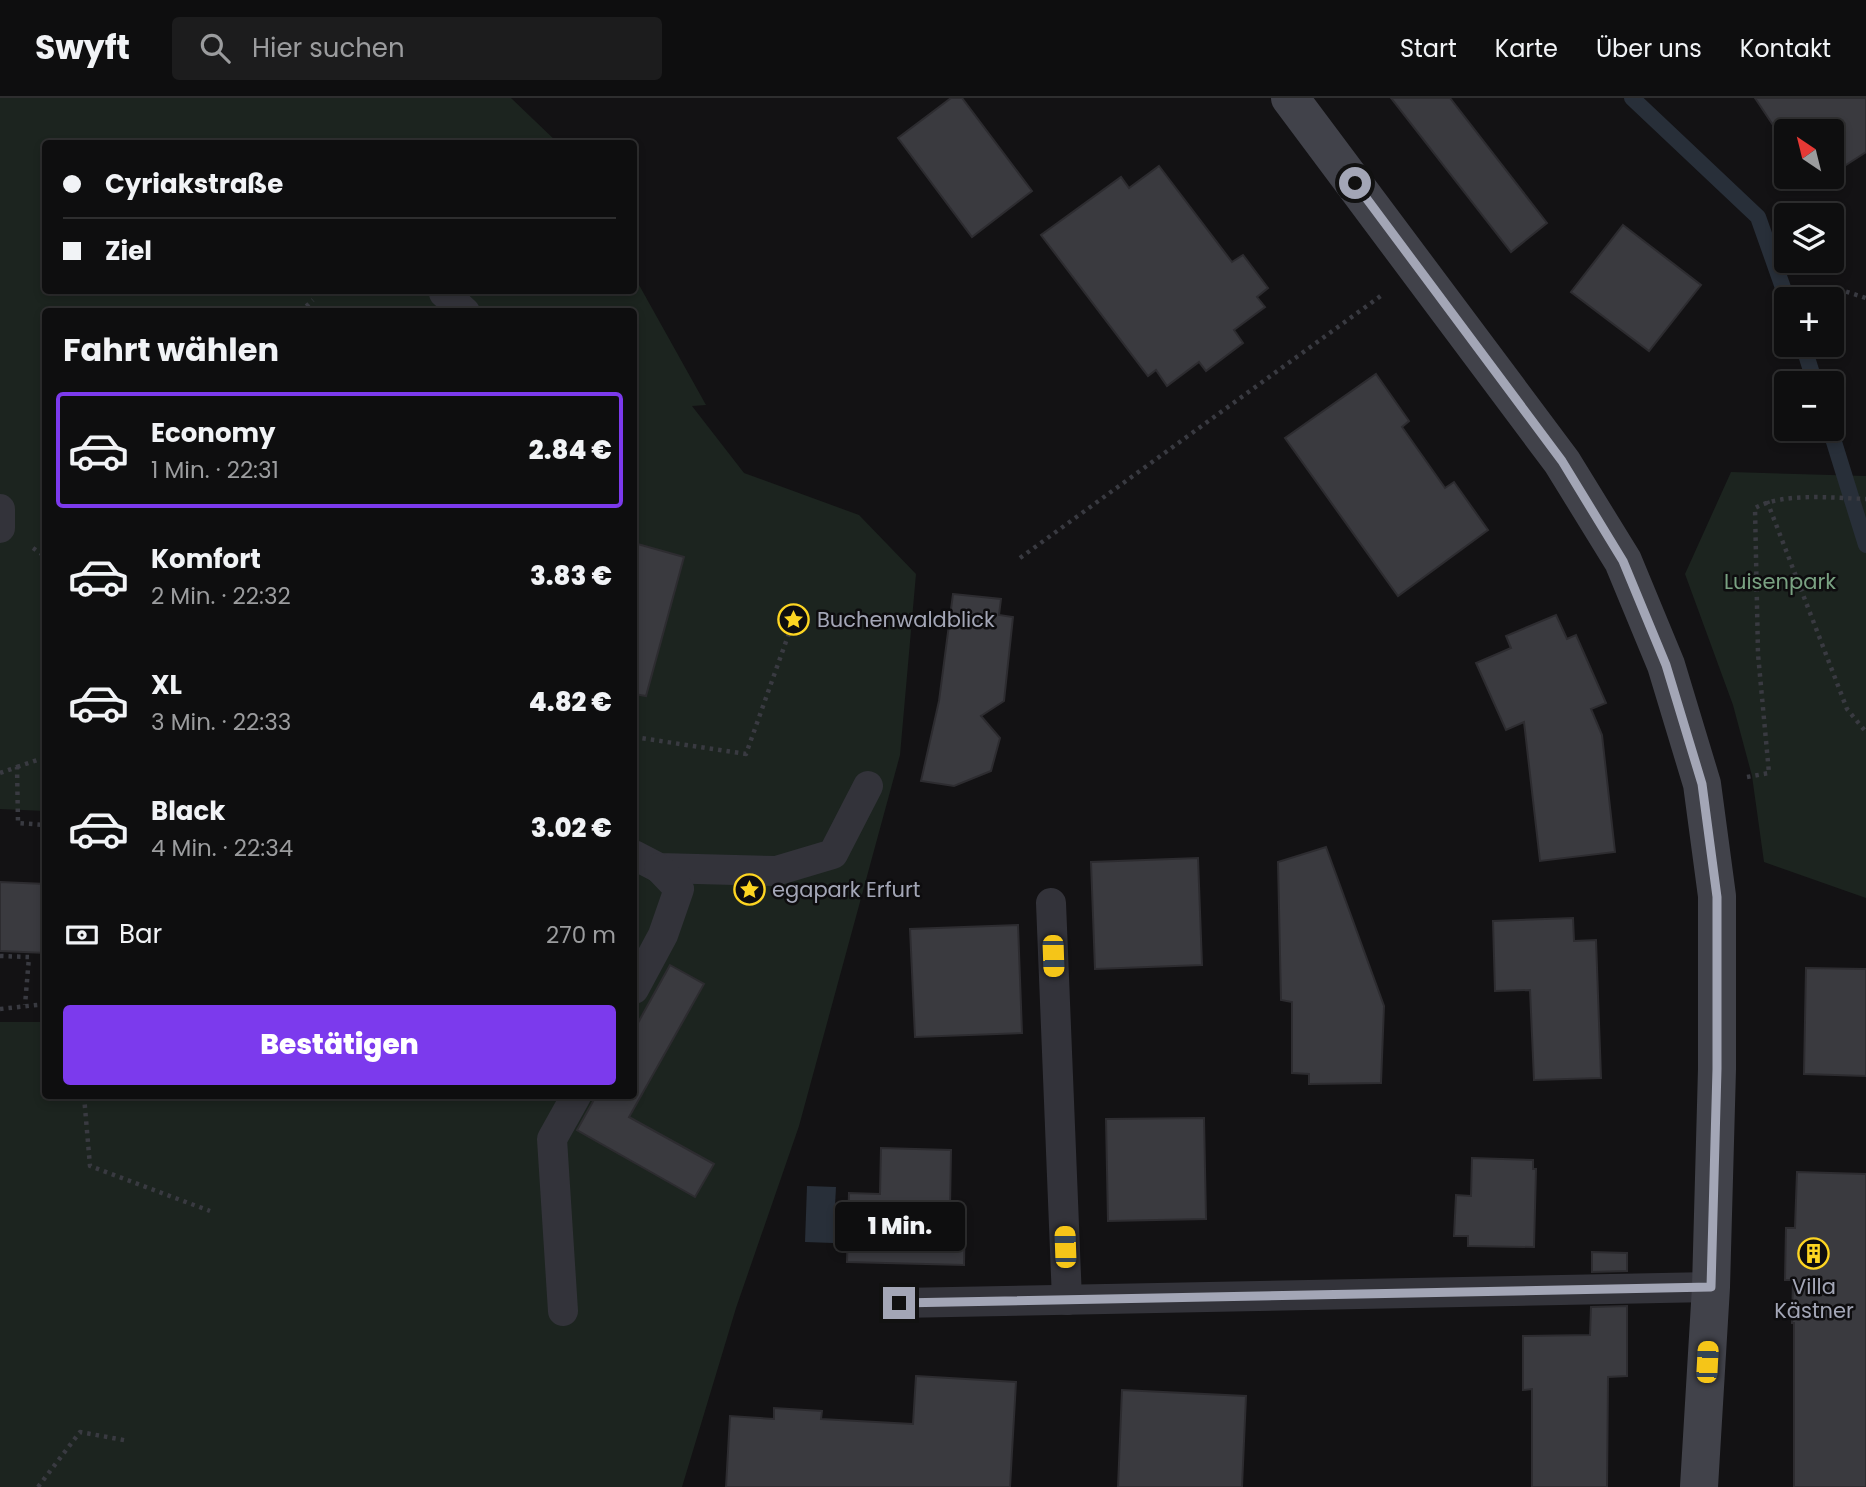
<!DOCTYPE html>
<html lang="de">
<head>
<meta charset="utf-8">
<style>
  :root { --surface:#0e0e0f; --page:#1c1c1d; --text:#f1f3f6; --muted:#9b9c9e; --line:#2e2e2f; --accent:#7c3aed }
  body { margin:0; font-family:Poppins,sans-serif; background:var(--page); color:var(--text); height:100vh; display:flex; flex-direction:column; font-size:26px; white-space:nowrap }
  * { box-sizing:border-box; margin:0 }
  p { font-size:23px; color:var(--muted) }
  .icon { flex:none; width:38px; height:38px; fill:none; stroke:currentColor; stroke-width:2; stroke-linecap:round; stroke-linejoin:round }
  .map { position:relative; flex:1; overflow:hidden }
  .side { position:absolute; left:42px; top:210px; width:595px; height:791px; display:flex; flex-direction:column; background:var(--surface); border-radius:7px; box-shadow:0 4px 10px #0003,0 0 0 2px var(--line) }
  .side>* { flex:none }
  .hud { position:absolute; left:42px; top:42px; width:595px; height:154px; border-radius:7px; box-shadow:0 4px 10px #0003,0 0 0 2px var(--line); display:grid; align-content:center; height:154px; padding:0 21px; background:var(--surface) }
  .needle { width:46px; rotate:325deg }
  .fabs { position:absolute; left:1774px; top:21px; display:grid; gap:14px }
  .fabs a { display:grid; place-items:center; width:70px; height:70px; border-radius:7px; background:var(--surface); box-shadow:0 4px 10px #0003,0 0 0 2px var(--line); font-size:35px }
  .end { position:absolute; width:32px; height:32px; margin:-16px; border:9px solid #a3a6b6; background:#111; box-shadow:0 0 0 4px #111 }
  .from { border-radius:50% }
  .bubble { position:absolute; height:49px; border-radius:7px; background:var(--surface); box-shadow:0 4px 10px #0003,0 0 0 2px var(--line); font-size:23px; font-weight:800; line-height:49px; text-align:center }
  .car { position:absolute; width:21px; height:42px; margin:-21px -10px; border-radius:9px; box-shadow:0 0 5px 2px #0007; background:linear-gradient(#f5c518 24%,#345 0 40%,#f5c518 0 76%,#345 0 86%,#f5c518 0) }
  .hud b { display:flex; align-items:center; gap:24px; height:66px; font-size:26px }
  .hud b+b { border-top:2px solid var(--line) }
  .hud i { width:18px; height:18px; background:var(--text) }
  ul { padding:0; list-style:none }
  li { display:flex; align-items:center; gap:21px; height:116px; margin:0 14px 10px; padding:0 7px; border:4px solid transparent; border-radius:7px }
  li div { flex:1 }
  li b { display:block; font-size:26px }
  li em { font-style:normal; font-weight:800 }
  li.selected { border-color:var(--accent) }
  li>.icon { width:63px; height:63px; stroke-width:1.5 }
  h2 { padding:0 21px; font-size:32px; line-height:84px }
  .pay { display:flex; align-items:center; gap:18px; height:77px; padding:0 21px; font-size:26px }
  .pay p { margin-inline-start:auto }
  .primary-button { display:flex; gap:14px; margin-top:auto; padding:14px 21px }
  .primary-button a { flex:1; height:80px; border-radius:7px; background:var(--accent); color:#fff; font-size:28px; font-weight:800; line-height:80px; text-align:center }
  header { display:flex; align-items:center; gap:42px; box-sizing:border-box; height:98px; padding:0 35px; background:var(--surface); border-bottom:2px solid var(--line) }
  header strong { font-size:33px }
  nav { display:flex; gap:38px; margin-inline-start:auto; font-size:24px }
  .search { width:490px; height:63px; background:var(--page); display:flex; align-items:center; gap:18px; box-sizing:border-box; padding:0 24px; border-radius:7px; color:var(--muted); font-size:26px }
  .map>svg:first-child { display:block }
</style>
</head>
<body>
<header>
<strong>Swyft</strong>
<div class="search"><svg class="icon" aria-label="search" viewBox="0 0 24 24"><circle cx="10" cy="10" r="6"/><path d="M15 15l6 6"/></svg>Hier suchen</div>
<nav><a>Start</a><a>Karte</a><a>Über uns</a><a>Kontakt</a></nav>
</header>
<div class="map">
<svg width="1866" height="1389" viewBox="0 0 1866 1389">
  <rect width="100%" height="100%" fill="#131214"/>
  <g fill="#1c241f">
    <polygon points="0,0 511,0 558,45 46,46 46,192 634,192 634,178 706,307 692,308 744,375 859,417 916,476 900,657 799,1028 736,1210 682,1389 0,1389 0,924 45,924 46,998 634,998 634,214 46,214 45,713 0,711"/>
    <polygon points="1731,374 1866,378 1866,800 1764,764 1752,678 1733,607 1685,476"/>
  </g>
  <polygon fill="#282f39" points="807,1088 836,1089 833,1145 805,1144"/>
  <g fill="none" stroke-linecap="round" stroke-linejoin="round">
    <g stroke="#282f39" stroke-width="16">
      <polyline points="1632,0 1758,119 1787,201"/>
      <polyline points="1803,247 1815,285"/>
      <polyline points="1830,331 1866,447"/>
    </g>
  </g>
  <g fill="#3a3a3f" stroke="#2d2c30" stroke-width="2">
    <polygon points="951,0 962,0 1032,93 972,139 898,40"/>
    <polygon points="1391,0 1450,0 1547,125 1511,154"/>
    <polygon points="1755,0 1866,0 1866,54 1832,76 1832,33 1787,33 1787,48"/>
    <polygon points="1159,68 1232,164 1243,157 1268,190 1257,199 1265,209 1234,232 1243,245 1206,273 1199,264 1167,288 1156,272 1148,278 1041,137 1121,79 1129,90"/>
    <polygon points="1623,127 1701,187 1649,253 1571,194"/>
    <polygon points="1376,276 1409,323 1402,329 1445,390 1454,384 1488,432 1398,498 1285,340"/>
    <polygon points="634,445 684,459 646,598 634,596"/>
    <polygon points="953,496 1001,501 999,517 1013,519 1004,603 981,618 1000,640 991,673 954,688 921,683 939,603"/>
    <polygon points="1556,517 1567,541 1576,537 1606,605 1591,611 1602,637 1615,754 1540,763 1524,624 1506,632 1476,565 1511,550 1506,538"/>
    <polygon points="1326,749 1384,908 1381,985 1309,986 1309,976 1292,975 1292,904 1281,902 1278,764"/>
    <polygon points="1198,760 1202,867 1095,871 1091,764"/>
    <polygon points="0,784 46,786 46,855 0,853"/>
    <polygon points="1573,820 1574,843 1596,842 1601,980 1534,982 1530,892 1495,893 1493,823"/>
    <polygon points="1018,827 1022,935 915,939 910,831"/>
    <polygon points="670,867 704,886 629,1019 714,1066 695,1099 577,1032 596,998 634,998 634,932"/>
    <polygon points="1806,870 1866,871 1866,978 1804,976"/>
    <polygon points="1204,1020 1206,1121 1108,1123 1106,1021"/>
    <polygon points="881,1050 951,1052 950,1109 965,1114 964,1167 847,1164 849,1095 880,1096"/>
    <polygon points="1472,1060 1533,1062 1533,1071 1536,1071 1534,1149 1468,1148 1468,1138 1454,1138 1456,1097 1471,1098"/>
    <polygon points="1797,1074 1866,1076 1866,1389 1794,1389 1794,1225 1792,1225 1793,1182 1785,1182 1786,1130 1795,1130"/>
    <polygon points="1592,1154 1627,1155 1627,1173 1592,1174"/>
    <polygon points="1627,1208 1627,1278 1608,1279 1607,1389 1532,1389 1532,1291 1523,1292 1523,1238 1590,1237 1591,1209"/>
    <polygon points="916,1278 1016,1284 1010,1389 726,1389 730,1318 774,1321 774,1310 822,1313 821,1321 913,1326"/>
    <polygon points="1122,1292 1246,1298 1242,1389 1118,1389"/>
  </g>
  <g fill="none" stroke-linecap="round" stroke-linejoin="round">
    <g stroke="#393a41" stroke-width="4.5" stroke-dasharray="3.5 5" stroke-linecap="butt">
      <polyline points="1838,191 1866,200"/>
      <polyline points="300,214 313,202"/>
      <polyline points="1767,403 1847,611 1866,634"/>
      <polyline points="33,450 46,459"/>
      <polyline points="1020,460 1382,197"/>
      <polyline points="634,639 746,656 794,521"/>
      <polyline points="17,669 46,659"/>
      <polyline points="0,675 17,669 18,725 46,727"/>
      <path d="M 1747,679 L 1769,675 L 1758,556 L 1755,410 C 1784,394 1833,400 1866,401"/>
      <polyline points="0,858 29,859 25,907"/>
      <polyline points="0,911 46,906"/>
      <polyline points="84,998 90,1068 210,1113"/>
      <polyline points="38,1389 80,1334 129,1343"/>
    </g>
    <g stroke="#33333a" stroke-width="30">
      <polyline points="444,195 465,214"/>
      <polyline points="0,411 0,430"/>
      <polyline points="634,757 659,770 776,773 833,756 868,688"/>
      <polyline points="1051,805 1067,1202"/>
      <polyline points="634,891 663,837 679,791 659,770"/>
      <polyline points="899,1205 1711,1189"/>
      <polyline points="563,1213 552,1041 576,998"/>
    </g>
    <polyline stroke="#41424a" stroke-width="38" points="1290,0 1562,364 1623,463 1666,567 1702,686 1717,798 1717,971 1711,1189 1699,1389"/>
  </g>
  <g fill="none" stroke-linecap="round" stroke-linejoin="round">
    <polyline stroke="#a3a6b6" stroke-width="9" points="899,1205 1711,1189 1717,971 1717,799 1702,686 1666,567 1623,463 1562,363 1355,85"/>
  </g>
  <defs>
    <symbol id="sight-ring" viewBox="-11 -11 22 22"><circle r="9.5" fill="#0e0d0f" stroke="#fdd522" stroke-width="1.5"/><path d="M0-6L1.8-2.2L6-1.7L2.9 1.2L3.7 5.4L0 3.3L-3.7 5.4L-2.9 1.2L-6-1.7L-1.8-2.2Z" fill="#fdd522"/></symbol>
    <symbol id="building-ring" viewBox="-11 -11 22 22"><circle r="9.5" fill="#0e0d0f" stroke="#fdd522" stroke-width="1.5"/><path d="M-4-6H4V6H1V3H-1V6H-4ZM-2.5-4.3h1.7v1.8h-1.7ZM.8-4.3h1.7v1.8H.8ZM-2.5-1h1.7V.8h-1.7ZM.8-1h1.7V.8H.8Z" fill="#fdd522"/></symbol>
  </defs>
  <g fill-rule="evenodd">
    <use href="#sight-ring" x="776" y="504" width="35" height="35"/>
    <use href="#sight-ring" x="732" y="774" width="35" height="35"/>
    <use href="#building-ring" x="1796" y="1138" width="35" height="35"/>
  </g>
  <g text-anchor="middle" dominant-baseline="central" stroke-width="5" stroke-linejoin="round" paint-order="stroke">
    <g font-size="21" fill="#79a282" stroke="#0e0d0f">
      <text x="1780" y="483">Luisenpark</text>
    </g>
    <g font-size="21" fill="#a3a6b6" stroke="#0e0d0f" text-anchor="start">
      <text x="817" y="521">Buchenwaldblick</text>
      <text x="772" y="791">egapark Erfurt</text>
      <text x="1814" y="1188" text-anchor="middle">Villa<tspan x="1814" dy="24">Kästner</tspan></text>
    </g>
  </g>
</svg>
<div class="fabs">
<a><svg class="needle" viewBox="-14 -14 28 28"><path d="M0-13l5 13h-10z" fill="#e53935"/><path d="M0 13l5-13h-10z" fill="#9b9c9e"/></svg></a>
<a><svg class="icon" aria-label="layers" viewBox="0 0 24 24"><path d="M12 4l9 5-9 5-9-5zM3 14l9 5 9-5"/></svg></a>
<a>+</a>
<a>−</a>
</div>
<i class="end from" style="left:1355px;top:85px"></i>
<i class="end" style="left:899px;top:1205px"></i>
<div class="bubble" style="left:835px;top:1104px;width:130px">1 Min.</div>
<i class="car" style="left:1053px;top:858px;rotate:178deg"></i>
<i class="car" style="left:1065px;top:1149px;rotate:358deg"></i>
<i class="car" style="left:1707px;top:1264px;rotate:3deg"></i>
<div class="hud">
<b><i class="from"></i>Cyriakstraße</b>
<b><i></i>Ziel</b>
</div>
<section class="side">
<h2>Fahrt wählen</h2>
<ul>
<li class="selected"><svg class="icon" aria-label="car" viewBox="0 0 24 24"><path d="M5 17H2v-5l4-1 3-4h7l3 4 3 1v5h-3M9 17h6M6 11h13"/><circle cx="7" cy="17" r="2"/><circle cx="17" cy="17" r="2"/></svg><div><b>Economy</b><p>1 Min. · 22:31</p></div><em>2.84 €</em></li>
<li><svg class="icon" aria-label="car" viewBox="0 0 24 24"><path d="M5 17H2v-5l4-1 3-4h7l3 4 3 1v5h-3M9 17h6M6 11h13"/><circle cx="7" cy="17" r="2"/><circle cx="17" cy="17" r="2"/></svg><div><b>Komfort</b><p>2 Min. · 22:32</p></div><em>3.83 €</em></li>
<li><svg class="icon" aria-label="car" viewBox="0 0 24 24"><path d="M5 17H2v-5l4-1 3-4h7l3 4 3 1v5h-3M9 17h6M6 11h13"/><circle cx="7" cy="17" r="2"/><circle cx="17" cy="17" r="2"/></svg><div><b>XL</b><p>3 Min. · 22:33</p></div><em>4.82 €</em></li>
<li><svg class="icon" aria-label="car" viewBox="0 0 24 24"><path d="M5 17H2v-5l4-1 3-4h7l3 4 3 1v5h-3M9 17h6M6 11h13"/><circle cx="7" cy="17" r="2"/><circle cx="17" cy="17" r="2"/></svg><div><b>Black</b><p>4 Min. · 22:34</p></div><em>3.02 €</em></li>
</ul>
<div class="pay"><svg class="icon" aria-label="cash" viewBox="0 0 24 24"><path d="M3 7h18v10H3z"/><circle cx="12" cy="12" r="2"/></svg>Bar<p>270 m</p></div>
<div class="primary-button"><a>Bestätigen</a></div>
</section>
</div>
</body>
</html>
